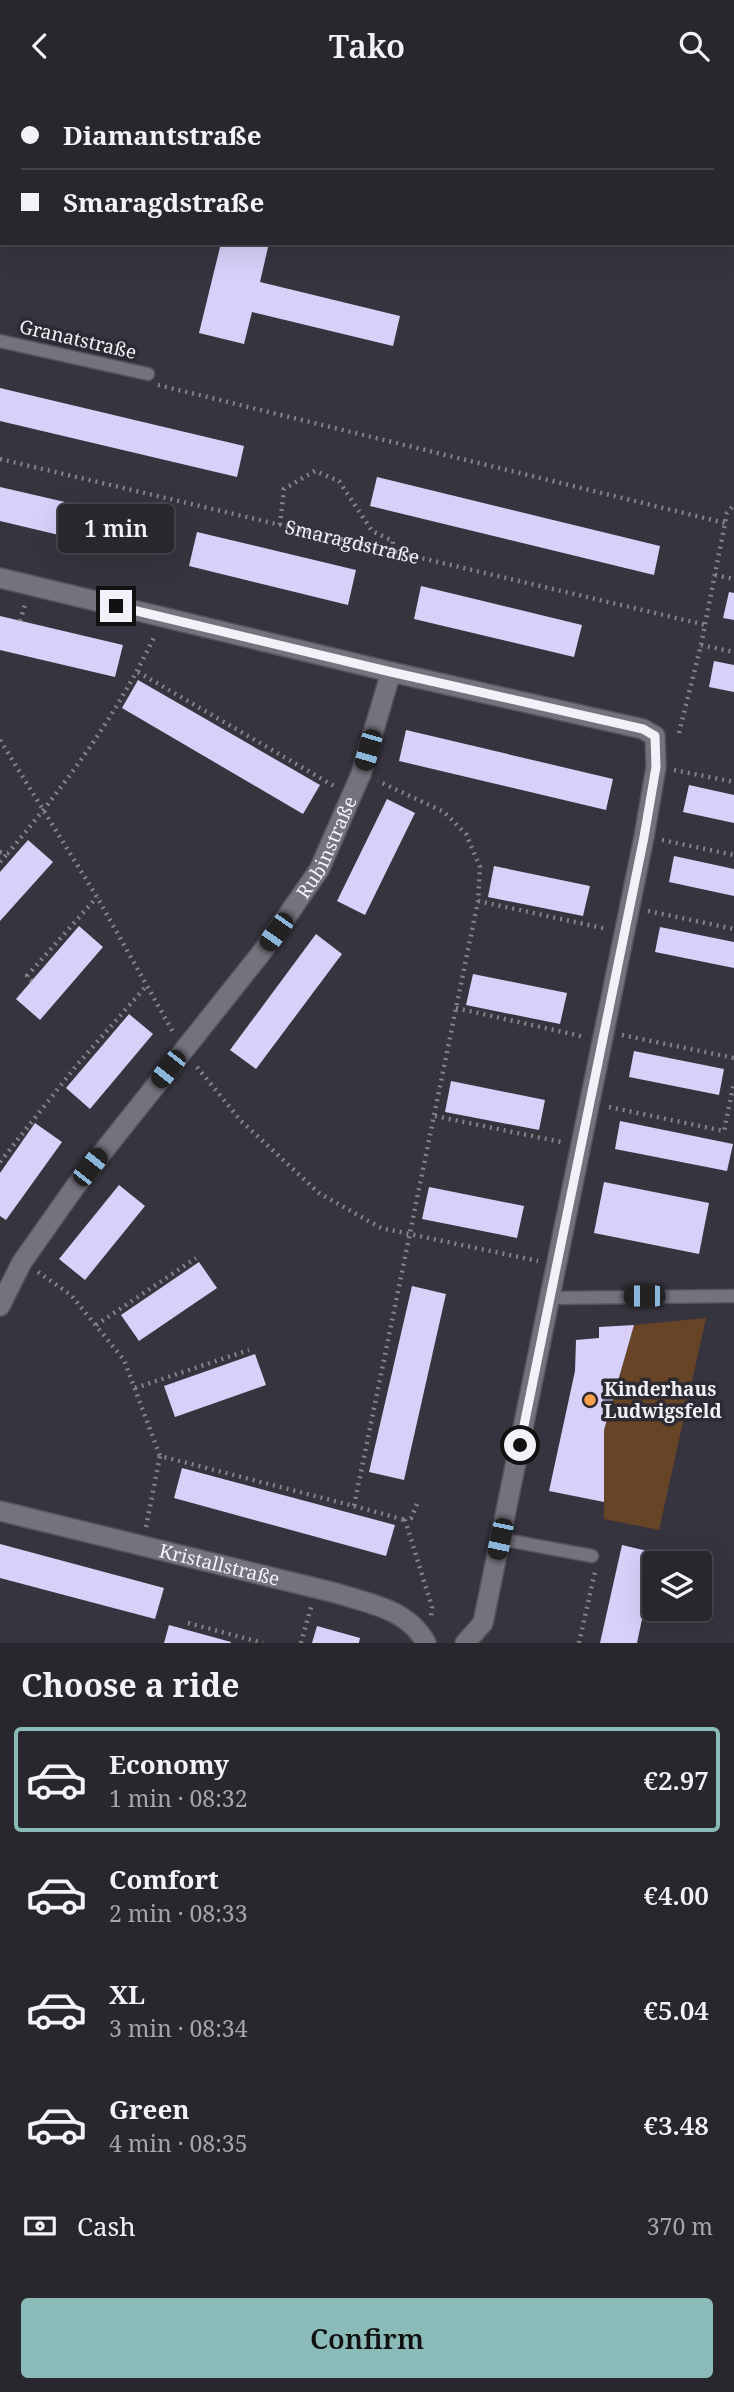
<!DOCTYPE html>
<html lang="en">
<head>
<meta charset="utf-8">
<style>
  :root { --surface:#28272e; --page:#34333a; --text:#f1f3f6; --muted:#a5a5aa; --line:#44444a; --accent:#8bbbb9 }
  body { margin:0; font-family:"Noto Serif",serif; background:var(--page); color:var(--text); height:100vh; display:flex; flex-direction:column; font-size:26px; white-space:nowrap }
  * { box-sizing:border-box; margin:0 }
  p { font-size:23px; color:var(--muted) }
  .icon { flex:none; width:38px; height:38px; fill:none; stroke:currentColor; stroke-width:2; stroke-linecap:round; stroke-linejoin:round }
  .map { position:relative; height:1552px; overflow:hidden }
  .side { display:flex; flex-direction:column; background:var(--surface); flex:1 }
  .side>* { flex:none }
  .hud { position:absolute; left:0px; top:0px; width:735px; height:154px; box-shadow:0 7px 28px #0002,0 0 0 2px var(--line); display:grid; align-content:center; height:154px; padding:0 21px; background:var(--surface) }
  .controls { position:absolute; left:642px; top:1460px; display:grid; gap:14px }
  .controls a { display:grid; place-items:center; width:70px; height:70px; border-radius:7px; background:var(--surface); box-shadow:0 7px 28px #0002,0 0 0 2px var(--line); font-size:35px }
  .end { position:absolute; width:32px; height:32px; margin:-16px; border:9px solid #f2f1f7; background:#111; box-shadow:0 0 0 4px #111 }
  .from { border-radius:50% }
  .bubble { position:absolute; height:49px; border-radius:7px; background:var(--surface); box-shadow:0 7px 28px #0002,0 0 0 2px var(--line); font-size:23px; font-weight:600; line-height:49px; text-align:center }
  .car { position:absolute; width:21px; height:42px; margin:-21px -10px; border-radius:9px; box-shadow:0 0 5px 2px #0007; background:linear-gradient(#222 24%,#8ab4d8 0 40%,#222 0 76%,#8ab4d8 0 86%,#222 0) }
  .hud b { display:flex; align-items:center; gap:24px; height:66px; font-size:26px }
  .hud b+b { border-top:2px solid var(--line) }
  .hud i { width:18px; height:18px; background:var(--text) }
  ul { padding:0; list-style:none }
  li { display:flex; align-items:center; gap:21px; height:105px; margin:0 14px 10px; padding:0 7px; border:4px solid transparent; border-radius:7px }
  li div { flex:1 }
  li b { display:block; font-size:26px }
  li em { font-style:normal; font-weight:600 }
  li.on { border-color:var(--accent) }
  li>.icon { width:63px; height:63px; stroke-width:1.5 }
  h2 { padding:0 21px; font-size:32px; line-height:84px }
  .pay { display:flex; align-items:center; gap:18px; height:77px; padding:0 21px; font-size:26px }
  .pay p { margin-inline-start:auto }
  .action { display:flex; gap:14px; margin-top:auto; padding:14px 21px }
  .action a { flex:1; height:80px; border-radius:7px; background:var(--accent); color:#111; font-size:28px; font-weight:600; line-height:80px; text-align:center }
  header { display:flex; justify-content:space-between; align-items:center; height:91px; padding:0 21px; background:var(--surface); font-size:32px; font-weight:600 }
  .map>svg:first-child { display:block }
</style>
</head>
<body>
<header><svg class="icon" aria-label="back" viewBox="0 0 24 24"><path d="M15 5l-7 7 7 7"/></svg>Tako<svg class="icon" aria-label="search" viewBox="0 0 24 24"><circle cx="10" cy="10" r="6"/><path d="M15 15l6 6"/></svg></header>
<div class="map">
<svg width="734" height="1552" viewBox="0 0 734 1552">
  <rect width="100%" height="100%" fill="#36343e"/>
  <polygon fill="#674425" points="706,1227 659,1439 604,1428 604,1339 634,1234"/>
  <g fill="#d8d0f9">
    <polygon points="221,152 269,152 260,191 400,225 393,255 252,221 244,253 199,242"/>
    <polygon points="0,297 244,355 237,386 0,330"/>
    <polygon points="377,386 660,455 654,484 370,415"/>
    <polygon points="0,396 130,426 122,459 0,430"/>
    <polygon points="197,441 356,479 348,514 189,475"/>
    <polygon points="421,495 582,534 574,566 414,528"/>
    <polygon points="729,501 734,502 734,529 723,527"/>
    <polygon points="0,525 123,554 115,586 0,559"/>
    <polygon points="714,570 734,574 734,601 709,596"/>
    <polygon points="138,589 320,694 303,723 122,617"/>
    <polygon points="406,639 613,688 606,719 399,670"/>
    <polygon points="689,694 734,704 734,732 683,721"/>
    <polygon points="387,708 415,722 365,824 337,810"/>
    <polygon points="28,749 53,771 0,830 0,781"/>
    <polygon points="674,765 734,778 734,805 669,791"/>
    <polygon points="494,775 590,795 583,825 488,806"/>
    <polygon points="79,835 103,856 40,929 16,908"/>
    <polygon points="660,836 734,851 734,877 655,861"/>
    <polygon points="316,843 342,863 256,978 230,959"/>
    <polygon points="473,883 567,902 560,933 466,914"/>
    <polygon points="129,923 153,943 90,1018 66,997"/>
    <polygon points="634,960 724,978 719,1004 629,986"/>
    <polygon points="451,990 545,1009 539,1039 445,1021"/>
    <polygon points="620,1030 733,1053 727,1080 615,1058"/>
    <polygon points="35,1032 62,1051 6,1129 0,1125 0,1082"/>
    <polygon points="604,1091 709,1112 699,1163 594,1142"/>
    <polygon points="119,1094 145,1115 85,1189 59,1168"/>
    <polygon points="429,1096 524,1115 517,1147 422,1128"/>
    <polygon points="199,1171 217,1197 139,1250 121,1224"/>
    <polygon points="412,1195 446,1203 404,1389 369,1381"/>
    <polygon points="634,1234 604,1339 604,1411 549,1400 575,1280 576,1249 599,1247 599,1236"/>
    <polygon points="255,1263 266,1294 175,1326 164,1295"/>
    <polygon points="182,1377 395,1434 386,1465 174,1407"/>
    <polygon points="0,1453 164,1497 155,1528 0,1487"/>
    <polygon points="622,1454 656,1462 637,1552 600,1552"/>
    <polygon points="169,1534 231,1551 231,1552 164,1552"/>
    <polygon points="317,1535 360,1547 359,1552 312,1552"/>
  </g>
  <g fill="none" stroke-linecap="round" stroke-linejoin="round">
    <defs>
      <g id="service">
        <polyline points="0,35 2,35"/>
        <polyline points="0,250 148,283"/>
        <polyline points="551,1207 734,1205"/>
        <polyline points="500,1448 592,1465"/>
      </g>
      <g id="minor">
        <polyline points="0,487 391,581 643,638 655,645 656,676 644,746 483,1532 465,1552"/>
        <path id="s2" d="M 0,1215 L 22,1171 L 75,1096 L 262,861 L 319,779 L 361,683 L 391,581"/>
      </g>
      <g id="tertiary">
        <path id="s3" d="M 0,1420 L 336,1502 C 370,1513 408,1518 426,1552"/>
      </g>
    </defs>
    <use href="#service" stroke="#55535c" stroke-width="15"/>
    <use href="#minor" stroke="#55535c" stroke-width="22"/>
    <use href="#tertiary" stroke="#55535c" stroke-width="22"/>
    <g stroke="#84828b" stroke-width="4.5" stroke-dasharray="2 5" stroke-linecap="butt">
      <polyline points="158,294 725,432"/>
      <path id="s1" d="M 0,368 L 706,534"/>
      <polyline points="280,434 284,398 315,380 339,390 372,440 393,450 392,460"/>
      <polyline points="715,484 734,488"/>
      <polyline points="20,530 25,514"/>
      <polyline points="701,554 734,561"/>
      <polyline points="138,581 334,695"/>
      <polyline points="679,642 701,554 727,422 734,414"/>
      <polyline points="0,649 97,806 174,943"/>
      <polyline points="674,679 734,691"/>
      <polyline points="662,749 734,764"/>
      <path d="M 0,761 L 8,762 C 64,696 118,623 155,544"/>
      <polyline points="0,771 7,763"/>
      <polyline points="478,810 607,838"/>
      <polyline points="648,820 734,838"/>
      <polyline points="32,890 27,885 97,806"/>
      <polyline points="456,917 585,946"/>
      <polyline points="622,944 734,967"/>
      <polyline points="197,976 241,1030 319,1102 381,1137 538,1170"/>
      <polyline points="609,1016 724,1040 734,991"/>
      <polyline points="435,1025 561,1051"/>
      <polyline points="0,1071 76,975 147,894"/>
      <polyline points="38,1181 71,1204 124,1269 160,1365"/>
      <polyline points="96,1234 196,1167"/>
      <polyline points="135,1297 249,1259"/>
      <polyline points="417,1413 411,1427 405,1429 432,1516 431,1525"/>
      <polyline points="354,1415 405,1429"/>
      <polyline points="146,1436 160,1365 354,1415 478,810 480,776 466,743 444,721 378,690"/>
      <polyline points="188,1532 263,1552"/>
      <polyline points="301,1552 311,1516"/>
      <polyline points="579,1552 595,1481"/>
    </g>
    <use href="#service" stroke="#74727d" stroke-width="12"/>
    <use href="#minor" stroke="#74727d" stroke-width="19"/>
    <use href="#tertiary" stroke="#74727d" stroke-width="19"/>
  </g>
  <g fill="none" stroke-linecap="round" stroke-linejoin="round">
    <polyline stroke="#f2f1f7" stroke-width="9" points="116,515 391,581 643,638 655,645 656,676 644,746 520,1354"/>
  </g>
  <circle fill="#f9a04c" stroke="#2c2a33" stroke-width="2.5" cx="590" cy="1309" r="7"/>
  <g text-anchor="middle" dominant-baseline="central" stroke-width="7" stroke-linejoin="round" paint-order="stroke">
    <g font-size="19" fill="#f2f1f7" stroke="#2c2a33">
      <text transform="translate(78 248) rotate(13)">Granatstraße</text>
      <text stroke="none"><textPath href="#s1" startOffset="362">Smaragdstraße</textPath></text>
      <text stroke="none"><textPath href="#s2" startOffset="565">Rubinstraße</textPath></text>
      <text stroke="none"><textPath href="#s3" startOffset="226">Kristallstraße</textPath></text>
    </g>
    <g font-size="19" font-weight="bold" fill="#f2f1f7" stroke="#2c2a33" text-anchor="start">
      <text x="604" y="1298">Kinderhaus<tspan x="604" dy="22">Ludwigsfeld</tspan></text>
    </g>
  </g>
</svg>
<div class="controls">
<a><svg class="icon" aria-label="layers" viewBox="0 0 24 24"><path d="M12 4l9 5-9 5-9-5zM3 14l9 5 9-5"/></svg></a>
</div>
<i class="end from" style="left:520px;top:1354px"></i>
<i class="end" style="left:116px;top:515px"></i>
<div class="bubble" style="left:58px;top:413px;width:116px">1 min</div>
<i class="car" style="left:368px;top:659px;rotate:196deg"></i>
<i class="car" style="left:276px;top:841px;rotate:215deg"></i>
<i class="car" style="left:168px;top:978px;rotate:218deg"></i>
<i class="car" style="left:90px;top:1076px;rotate:38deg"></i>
<i class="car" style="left:644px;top:1205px;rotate:270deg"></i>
<i class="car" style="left:500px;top:1448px;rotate:192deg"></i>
<div class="hud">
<b><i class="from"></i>Diamantstraße</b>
<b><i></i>Smaragdstraße</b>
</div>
</div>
<section class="side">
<h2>Choose a ride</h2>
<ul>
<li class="on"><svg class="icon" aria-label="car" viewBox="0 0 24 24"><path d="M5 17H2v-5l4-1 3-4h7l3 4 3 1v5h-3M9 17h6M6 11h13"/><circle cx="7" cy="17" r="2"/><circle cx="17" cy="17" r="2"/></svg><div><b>Economy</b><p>1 min · 08:32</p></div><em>€2.97</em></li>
<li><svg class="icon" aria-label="car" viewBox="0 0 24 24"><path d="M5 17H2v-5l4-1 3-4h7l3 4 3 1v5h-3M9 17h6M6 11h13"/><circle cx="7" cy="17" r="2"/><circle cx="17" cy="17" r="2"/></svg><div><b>Comfort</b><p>2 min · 08:33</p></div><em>€4.00</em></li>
<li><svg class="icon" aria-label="car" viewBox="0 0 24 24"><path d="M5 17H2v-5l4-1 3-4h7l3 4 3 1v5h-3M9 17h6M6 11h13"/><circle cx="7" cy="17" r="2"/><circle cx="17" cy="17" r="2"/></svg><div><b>XL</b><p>3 min · 08:34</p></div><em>€5.04</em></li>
<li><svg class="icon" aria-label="car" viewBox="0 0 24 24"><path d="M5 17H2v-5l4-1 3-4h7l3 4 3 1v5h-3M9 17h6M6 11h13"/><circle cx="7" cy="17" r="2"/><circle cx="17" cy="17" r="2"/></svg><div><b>Green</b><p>4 min · 08:35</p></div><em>€3.48</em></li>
</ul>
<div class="pay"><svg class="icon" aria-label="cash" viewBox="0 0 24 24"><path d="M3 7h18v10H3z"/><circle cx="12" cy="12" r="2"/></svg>Cash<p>370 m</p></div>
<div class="action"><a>Confirm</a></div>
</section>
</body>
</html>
